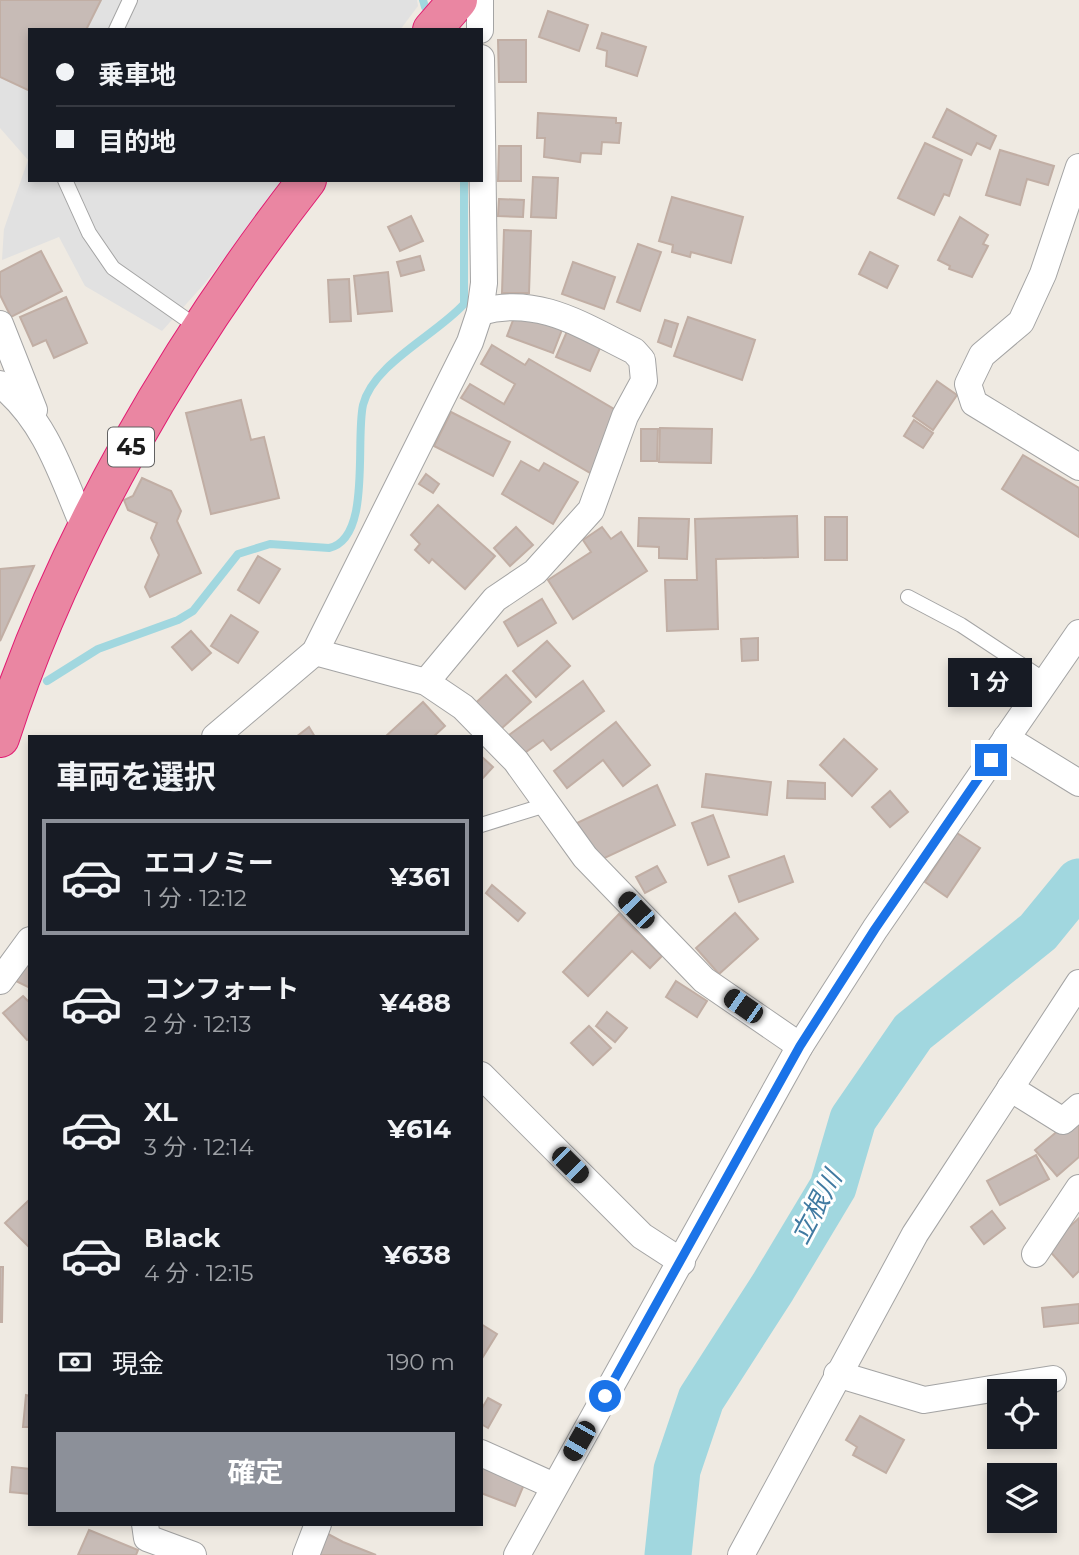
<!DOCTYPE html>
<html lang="ja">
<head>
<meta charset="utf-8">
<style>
  :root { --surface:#171b24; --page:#242831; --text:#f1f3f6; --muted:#9ea1a6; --line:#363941; --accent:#8c9099 }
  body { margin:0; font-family:Montserrat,"Noto Sans JP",sans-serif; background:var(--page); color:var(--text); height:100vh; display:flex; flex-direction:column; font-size:26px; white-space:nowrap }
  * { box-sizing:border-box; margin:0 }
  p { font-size:23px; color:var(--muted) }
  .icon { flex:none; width:38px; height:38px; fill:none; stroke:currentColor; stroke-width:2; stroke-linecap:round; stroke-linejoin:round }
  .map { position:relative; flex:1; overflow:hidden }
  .side { position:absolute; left:28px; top:735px; width:455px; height:791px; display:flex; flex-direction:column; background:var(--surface); border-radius:0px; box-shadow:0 4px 10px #0003 }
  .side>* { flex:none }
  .hud { position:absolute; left:28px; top:28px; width:455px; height:154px; border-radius:0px; box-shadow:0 4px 10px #0003; display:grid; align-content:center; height:154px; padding:0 28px; background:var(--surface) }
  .tools { position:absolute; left:987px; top:1379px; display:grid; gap:14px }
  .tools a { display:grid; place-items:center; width:70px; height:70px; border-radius:0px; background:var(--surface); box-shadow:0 4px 10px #0003; font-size:35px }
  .end { position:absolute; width:32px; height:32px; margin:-16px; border:9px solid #1a73e8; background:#fff; box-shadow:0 0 0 4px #fff }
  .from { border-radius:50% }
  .bubble { position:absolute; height:49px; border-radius:0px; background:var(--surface); box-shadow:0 4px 10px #0003; font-size:23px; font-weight:700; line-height:49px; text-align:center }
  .car { position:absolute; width:21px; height:42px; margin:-21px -10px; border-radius:9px; box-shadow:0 0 5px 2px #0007; background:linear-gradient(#222 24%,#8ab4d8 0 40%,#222 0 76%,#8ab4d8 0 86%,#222 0) }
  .hud b { display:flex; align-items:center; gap:24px; height:66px; font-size:26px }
  .hud b+b { border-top:2px solid var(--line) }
  .hud i { width:18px; height:18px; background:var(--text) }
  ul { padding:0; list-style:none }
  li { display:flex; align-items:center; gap:21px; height:116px; margin:0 14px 10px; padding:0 14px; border:4px solid transparent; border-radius:0px }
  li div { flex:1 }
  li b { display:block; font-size:26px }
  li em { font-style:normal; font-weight:700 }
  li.selected { border-color:var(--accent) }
  li>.icon { width:63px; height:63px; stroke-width:1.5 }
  h2 { padding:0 28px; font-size:32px; line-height:84px }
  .pay { display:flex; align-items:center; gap:18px; height:77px; padding:0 28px; font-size:26px }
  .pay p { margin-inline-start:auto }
  .button { display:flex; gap:14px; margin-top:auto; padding:14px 28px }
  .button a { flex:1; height:80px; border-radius:0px; background:var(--accent); color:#fff; font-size:28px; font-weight:700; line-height:80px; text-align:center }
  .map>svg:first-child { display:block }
</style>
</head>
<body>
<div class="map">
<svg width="1079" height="1555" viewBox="0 0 1079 1555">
  <rect width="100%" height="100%" fill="#efeae2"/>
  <g fill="#e1e1e1">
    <polygon points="101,0 417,0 418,6 400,30 86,30"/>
    <polygon points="0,77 30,91 30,180 284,180 205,283 162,331 85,286 59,237 2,260 4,229 28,160 0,128"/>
  </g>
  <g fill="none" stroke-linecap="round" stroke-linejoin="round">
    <g stroke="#a1d7df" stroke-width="8">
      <polyline points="423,0 425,7"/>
      <path d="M 47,681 L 98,649 L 178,620 L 193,611 L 238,554 L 270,544 L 329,548 C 372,539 355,441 363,405 C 373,364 436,335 464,304 L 464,180"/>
    </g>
    <polyline stroke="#a1d7df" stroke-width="47" points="668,1555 677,1470 701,1399 773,1287 833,1187 853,1119 913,1032 1038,932 1079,882"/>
  </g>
  <g fill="#c7bbb6" stroke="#c1aea4" stroke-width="2">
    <polygon points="0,0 101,0 86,30 30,30 30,91 0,77"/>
    <polygon points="548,11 588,25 579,51 539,37"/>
    <polygon points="602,33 646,47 637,76 606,66 607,51 597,48"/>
    <polygon points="498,40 526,40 526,82 499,82"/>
    <polygon points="947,109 996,136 990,149 977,143 971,155 933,137"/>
    <polygon points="538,113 616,118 616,123 621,123 619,143 602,142 601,154 581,153 580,162 544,157 545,138 537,138"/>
    <polygon points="925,143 962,160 949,196 944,194 934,215 898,198"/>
    <polygon points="499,146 521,146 521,181 498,181"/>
    <polygon points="1000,150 1054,166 1048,185 1027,179 1020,205 986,195"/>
    <polygon points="533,177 558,178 556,218 531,217"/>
    <polygon points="672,197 743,217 731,263 691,252 690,257 672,252 673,245 659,241"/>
    <polygon points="499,199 524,200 523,217 498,216"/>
    <polygon points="411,216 423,241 400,251 388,227"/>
    <polygon points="960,217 988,235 983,244 988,246 972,277 949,269 950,266 938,260"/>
    <polygon points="504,230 531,231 529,293 502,293"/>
    <polygon points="638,244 661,252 640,311 617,302"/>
    <polygon points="41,251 62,291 11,317 0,295 0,272"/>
    <polygon points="870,252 898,266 887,288 859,274"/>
    <polygon points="420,256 424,270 401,276 397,262"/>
    <polygon points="573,262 615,277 604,309 562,294"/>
    <polygon points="388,272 392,311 358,314 354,276"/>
    <polygon points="349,279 351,321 330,322 328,280"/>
    <polygon points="66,297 87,343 54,358 46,340 33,346 20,317"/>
    <polygon points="517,310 563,327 553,353 507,336"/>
    <polygon points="688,317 755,340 742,380 674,356"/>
    <polygon points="665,320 678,324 671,347 658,342"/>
    <polygon points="571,322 592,331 587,342 600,348 590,371 556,357"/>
    <polygon points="492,345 525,365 529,359 619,412 592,474 461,398 470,384 504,404 515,384 481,364"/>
    <polygon points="937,381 957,395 933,430 913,416"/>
    <polygon points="241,400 251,440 264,437 279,498 211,514 186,413"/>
    <polygon points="451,412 510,442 493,476 434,446"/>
    <polygon points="914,420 933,433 923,448 904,436"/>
    <polygon points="660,428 712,429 711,463 659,462"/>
    <polygon points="641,429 658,429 657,461 641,461"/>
    <polygon points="1023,455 1079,488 1079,537 1002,489"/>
    <polygon points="521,461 539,471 544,463 578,482 553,524 502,494"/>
    <polygon points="426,474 439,484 433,493 419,484"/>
    <polygon points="142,478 171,491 181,511 177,521 201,573 150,597 145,587 159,555 151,538 157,523 128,510 124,500 133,496"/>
    <polygon points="438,505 495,556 465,589 432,559 429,563 415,550 420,544 411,535"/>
    <polygon points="797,516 798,557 716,559 718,629 667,631 665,580 697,580 695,519"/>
    <rect x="825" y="517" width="22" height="43"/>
    <polygon points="639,518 689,519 687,559 659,558 659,547 638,546"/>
    <polygon points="516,527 533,545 510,566 494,548"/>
    <polygon points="602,527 611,539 621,532 647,571 573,619 548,580 591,552 583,540"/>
    <polygon points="258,556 280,569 259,603 238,590"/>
    <polygon points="34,566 0,641 0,569"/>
    <polygon points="542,599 556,623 518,646 504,622"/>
    <polygon points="231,615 258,632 238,663 211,646"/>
    <polygon points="191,631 211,653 192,670 172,647"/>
    <polygon points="758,638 758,660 742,661 741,639"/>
    <polygon points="547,641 570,666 536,697 513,671"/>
    <polygon points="506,675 531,702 493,736 469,709"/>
    <polygon points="583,681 604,711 551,750 543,740 523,754 509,735"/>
    <polygon points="423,702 445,726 433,737 385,737"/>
    <polygon points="616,722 650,765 623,786 603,760 567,788 554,771"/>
    <polygon points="309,727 315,737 296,737"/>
    <polygon points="844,739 877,769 852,796 820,765"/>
    <polygon points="481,756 493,767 482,779 481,779"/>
    <polygon points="706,774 771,782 767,815 702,807"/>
    <polygon points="788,781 825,783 825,799 787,798"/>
    <polygon points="657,785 675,825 596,862 577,823"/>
    <polygon points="890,791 908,812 890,827 872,807"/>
    <polygon points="713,815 729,857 708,865 692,823"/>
    <polygon points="957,833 980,848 947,897 925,882"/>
    <polygon points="784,856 793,882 739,902 729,876"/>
    <polygon points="657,866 666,882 645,893 636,877"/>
    <polygon points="492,885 525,913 518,921 486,893"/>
    <polygon points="735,913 758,939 719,974 696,948"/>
    <polygon points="619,914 662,956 650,968 632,951 588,996 563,972"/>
    <polygon points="30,955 30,988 16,981"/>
    <polygon points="676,981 707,1001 697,1017 666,997"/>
    <polygon points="23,996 30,1003 30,1038 27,1040 3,1013"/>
    <polygon points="607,1012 627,1028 615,1042 596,1026"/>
    <polygon points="589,1026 611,1048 593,1065 571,1043"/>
    <polygon points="1079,1113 1079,1157 1057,1176 1035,1150"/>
    <polygon points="1036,1155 1049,1179 1000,1205 987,1181"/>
    <polygon points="30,1199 30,1248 5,1223"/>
    <polygon points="992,1211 1005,1228 984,1244 971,1227"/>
    <polygon points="1079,1218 1079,1271 1073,1277 1047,1248"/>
    <polygon points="0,1267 3,1267 2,1322 0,1322"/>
    <polygon points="1079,1304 1079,1323 1044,1327 1042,1308"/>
    <polygon points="481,1324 497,1334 481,1360"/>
    <polygon points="26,1395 30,1396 30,1427 23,1427"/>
    <polygon points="488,1398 501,1405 488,1428 481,1424 481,1410"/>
    <polygon points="860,1416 904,1440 886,1473 853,1455 857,1447 846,1440"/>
    <polygon points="481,1466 525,1482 515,1506 481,1493"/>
    <polygon points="12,1467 30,1469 30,1494 10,1492"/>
    <polygon points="89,1530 138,1550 136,1555 78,1555"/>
    <polygon points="328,1534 343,1542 376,1555 319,1555"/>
  </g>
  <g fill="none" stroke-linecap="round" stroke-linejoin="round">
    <defs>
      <g id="lane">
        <polyline points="116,30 130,0"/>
        <polyline points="65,180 89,233 113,268 200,329"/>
        <polyline points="908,597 961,625 1046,681"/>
        <polyline points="481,825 549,804"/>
      </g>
      <g id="street">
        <polyline points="480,0 480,30"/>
        <polyline points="1079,167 1043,274 1021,322 982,355 968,384 974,403 1079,467"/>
        <polyline points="0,324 34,410"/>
        <path d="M 0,384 C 47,421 63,479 86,532"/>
        <polyline points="315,652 426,682 463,707 516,761 585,857 704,980 800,1046"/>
        <path d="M 426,682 L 495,599 L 535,572 L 591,510 L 625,416 L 644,381 L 642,360 L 634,351 C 583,326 538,295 480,312"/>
        <polyline points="215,737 315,652 470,342 480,312 484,283 481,58"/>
        <polyline points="1006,738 1079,783"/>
        <polyline points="0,981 30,940"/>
        <polyline points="481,1075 642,1236 682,1262"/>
        <polyline points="1010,1088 1063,1121 1079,1107"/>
        <polyline points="1035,1254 1079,1188"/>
        <polyline points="837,1374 924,1400 1053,1379"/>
        <polyline points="481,1453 554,1486"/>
        <polyline points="145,1524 147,1538 193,1555"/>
        <polyline points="306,1555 318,1524"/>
        <polyline points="517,1555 800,1046 875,929 1079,633"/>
        <polyline points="741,1555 915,1234 1079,983"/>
      </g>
      <g id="highway">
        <polyline points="432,30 458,0"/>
        <path d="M 0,738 C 63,542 180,343 307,180"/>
      </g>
    </defs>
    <use href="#lane" stroke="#a4a4a4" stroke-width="16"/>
    <use href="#street" stroke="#a4a4a4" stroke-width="28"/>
    <use href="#highway" stroke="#e11c72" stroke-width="40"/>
    <use href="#lane" stroke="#fff" stroke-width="14"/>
    <use href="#street" stroke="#fff" stroke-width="26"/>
    <use href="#highway" stroke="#ea86a2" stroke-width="38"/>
  </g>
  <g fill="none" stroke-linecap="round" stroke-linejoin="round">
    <polyline stroke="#1a73e8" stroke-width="9" points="605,1396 800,1046 875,929 991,760"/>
  </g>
  <g text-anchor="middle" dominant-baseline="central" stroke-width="6" stroke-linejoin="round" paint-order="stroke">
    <rect fill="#fff" stroke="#616161" stroke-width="2" x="108" y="427.5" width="46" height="39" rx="5"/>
    <g font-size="23" font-weight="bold" fill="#1d1d1d">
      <text x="131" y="447">45</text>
    </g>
    <g font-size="26" font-style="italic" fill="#407aa1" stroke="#fff">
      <text transform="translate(816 1207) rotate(-62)">立根川</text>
    </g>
  </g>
</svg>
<div class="tools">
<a><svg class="icon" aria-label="locate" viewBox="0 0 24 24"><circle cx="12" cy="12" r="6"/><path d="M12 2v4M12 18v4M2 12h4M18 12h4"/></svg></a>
<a><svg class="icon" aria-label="layers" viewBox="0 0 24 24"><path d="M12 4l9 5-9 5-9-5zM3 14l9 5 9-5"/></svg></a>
</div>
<i class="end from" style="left:605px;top:1396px"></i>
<i class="end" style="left:991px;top:760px"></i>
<div class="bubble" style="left:948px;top:658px;width:84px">1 分</div>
<i class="car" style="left:636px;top:910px;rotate:316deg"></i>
<i class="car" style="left:743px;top:1006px;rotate:305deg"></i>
<i class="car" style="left:570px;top:1165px;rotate:135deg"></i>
<i class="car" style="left:579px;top:1441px;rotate:210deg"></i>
<div class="hud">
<b><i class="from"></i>乗車地</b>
<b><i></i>目的地</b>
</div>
<section class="side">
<h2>車両を選択</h2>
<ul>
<li class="selected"><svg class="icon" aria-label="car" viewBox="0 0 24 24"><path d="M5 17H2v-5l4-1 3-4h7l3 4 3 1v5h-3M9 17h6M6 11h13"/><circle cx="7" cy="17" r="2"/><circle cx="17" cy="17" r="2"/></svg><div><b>エコノミー</b><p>1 分 · 12:12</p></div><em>¥361</em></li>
<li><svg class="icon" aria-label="car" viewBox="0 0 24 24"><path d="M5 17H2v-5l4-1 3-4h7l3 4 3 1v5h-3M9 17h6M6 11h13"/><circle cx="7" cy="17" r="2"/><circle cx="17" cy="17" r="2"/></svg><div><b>コンフォート</b><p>2 分 · 12:13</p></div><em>¥488</em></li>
<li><svg class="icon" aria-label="car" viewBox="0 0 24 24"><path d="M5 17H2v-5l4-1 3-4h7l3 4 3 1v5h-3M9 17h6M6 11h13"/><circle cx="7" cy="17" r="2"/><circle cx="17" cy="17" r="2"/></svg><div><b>XL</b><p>3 分 · 12:14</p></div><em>¥614</em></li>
<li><svg class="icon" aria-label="car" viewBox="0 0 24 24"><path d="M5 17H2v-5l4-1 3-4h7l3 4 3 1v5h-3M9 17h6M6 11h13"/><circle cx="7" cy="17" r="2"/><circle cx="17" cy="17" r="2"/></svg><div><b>Black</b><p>4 分 · 12:15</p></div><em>¥638</em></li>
</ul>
<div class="pay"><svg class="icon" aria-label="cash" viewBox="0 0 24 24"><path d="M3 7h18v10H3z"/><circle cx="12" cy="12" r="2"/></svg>現金<p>190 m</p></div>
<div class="button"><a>確定</a></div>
</section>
</div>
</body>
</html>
